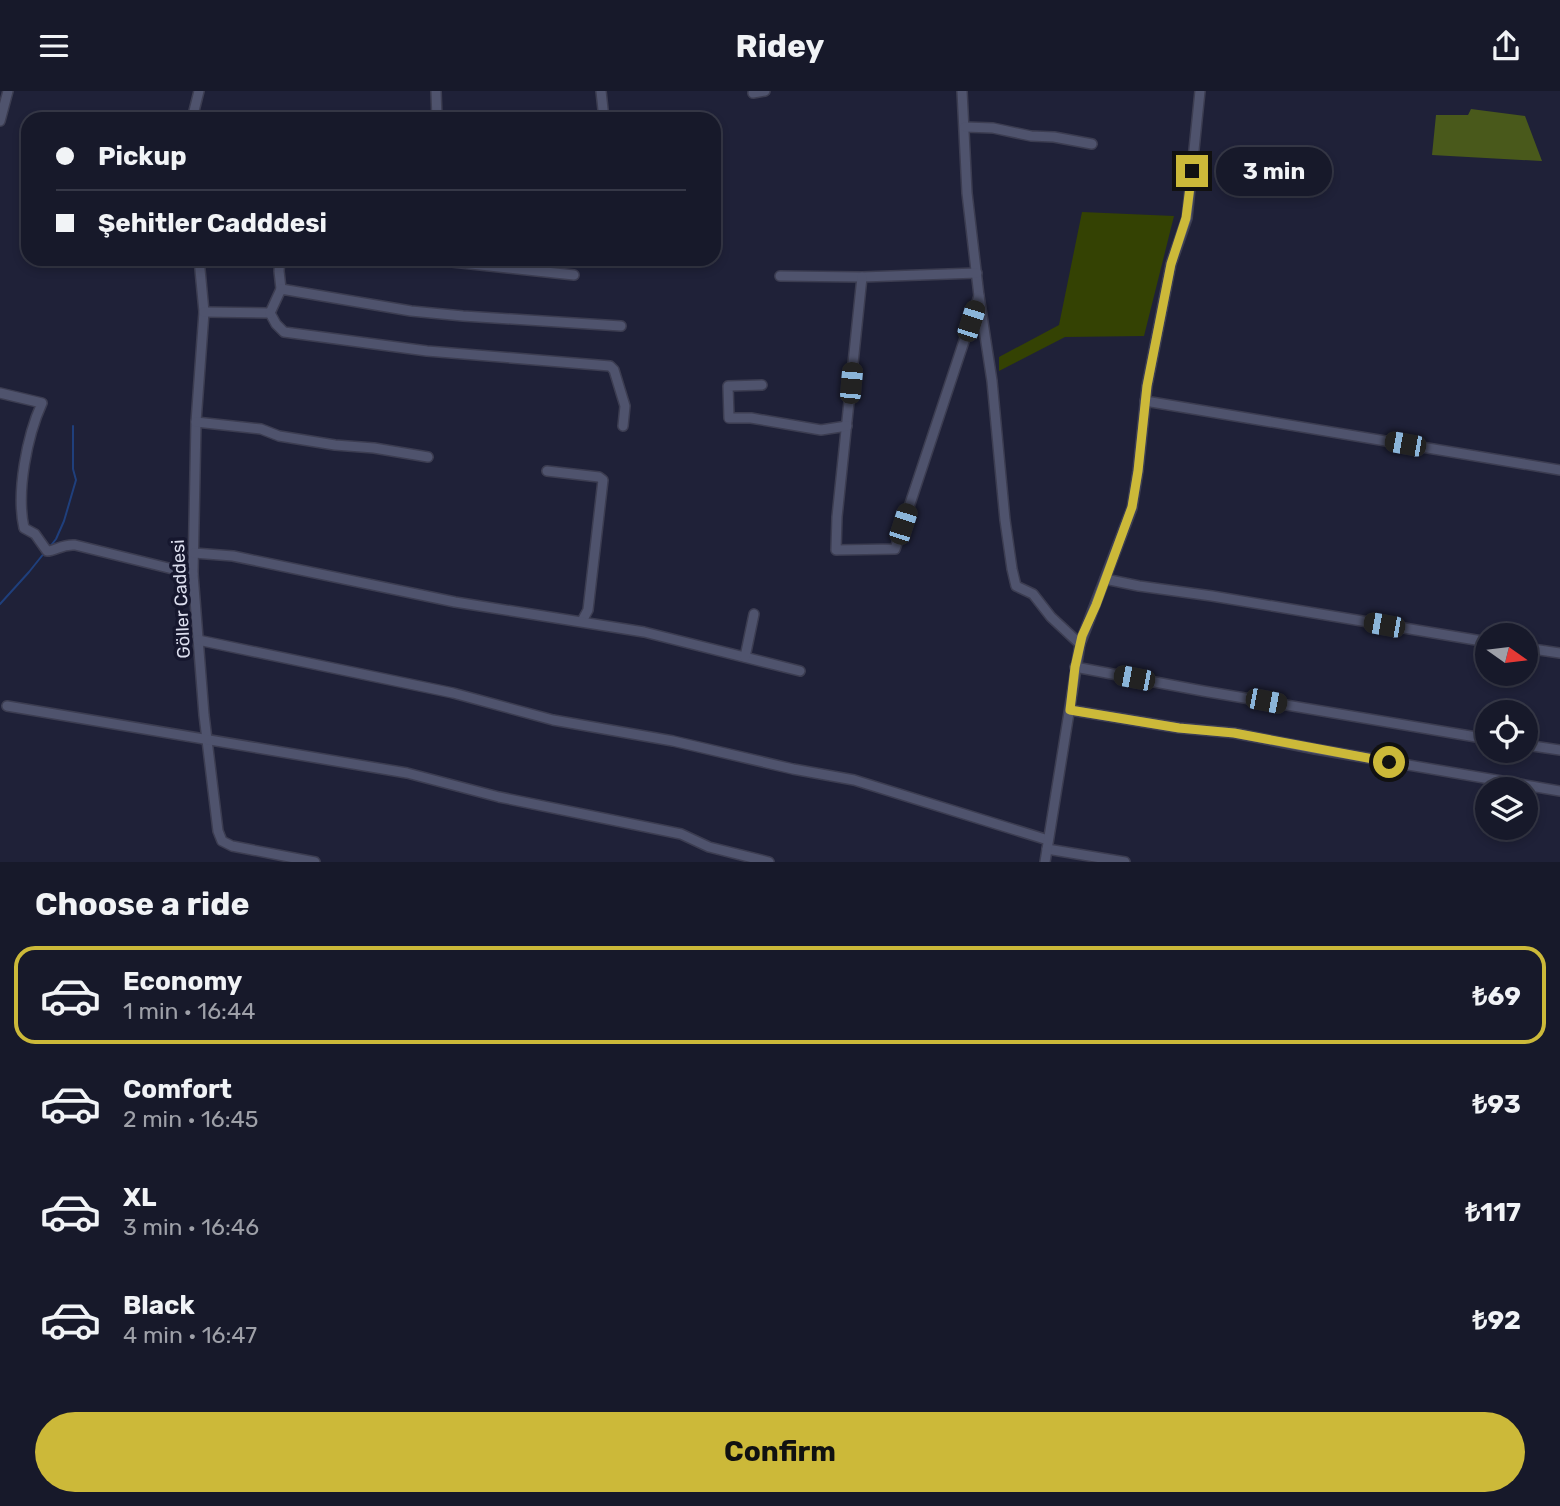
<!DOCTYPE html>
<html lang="en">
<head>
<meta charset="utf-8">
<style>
  :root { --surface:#17192a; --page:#202232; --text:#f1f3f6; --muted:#9ea0a8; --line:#363847; --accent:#ccb939 }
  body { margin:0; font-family:Rubik,sans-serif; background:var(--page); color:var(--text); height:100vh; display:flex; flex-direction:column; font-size:26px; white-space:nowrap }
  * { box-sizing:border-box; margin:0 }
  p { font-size:23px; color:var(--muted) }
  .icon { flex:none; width:38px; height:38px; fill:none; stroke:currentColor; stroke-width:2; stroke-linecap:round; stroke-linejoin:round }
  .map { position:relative; height:771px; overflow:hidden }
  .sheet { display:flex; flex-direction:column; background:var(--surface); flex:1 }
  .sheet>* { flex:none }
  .guide { position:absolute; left:21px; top:21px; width:700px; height:154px; border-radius:21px; box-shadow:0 4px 10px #0003,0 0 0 2px var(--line); display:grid; align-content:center; height:154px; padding:0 35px; background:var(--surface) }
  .needle { width:46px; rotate:104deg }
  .controls { position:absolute; left:1475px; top:532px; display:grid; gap:14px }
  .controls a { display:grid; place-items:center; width:63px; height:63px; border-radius:50%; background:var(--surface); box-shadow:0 4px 10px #0003,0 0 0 2px var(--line); font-size:35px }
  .end { position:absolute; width:32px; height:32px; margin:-16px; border:9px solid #ccb939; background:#111; box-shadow:0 0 0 4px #111 }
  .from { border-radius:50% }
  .bubble { position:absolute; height:49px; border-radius:24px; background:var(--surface); box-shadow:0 4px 10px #0003,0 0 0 2px var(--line); font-size:23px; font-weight:700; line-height:49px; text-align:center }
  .car { position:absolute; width:21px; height:42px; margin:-21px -10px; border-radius:9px; box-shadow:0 0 5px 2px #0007; background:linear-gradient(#222 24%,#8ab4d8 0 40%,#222 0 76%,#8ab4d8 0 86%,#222 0) }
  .guide b { display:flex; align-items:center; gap:24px; height:66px; font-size:26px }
  .guide b+b { border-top:2px solid var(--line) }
  .guide i { width:18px; height:18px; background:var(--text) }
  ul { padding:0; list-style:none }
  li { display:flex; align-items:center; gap:21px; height:98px; margin:0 14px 10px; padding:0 21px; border:4px solid transparent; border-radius:21px }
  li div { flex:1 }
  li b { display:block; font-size:26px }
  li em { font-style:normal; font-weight:700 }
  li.current { border-color:var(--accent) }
  li>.icon { width:63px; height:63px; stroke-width:1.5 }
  h2 { padding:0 35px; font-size:32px; line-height:84px }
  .cta { display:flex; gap:14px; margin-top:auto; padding:14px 35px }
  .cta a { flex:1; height:80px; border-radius:42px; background:var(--accent); color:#111; font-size:28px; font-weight:700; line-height:80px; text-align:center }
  header { display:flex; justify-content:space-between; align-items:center; height:91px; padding:0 35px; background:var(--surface); font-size:32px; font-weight:700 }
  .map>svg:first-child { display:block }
</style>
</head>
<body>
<header><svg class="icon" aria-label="menu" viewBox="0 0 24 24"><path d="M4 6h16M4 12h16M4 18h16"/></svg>Ridey<svg class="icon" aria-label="share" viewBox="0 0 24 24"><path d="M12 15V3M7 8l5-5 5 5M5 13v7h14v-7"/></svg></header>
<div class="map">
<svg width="1560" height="771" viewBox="0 0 1560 771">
  <rect width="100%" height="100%" fill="#1f2138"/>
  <polygon fill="#344203" points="1082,121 1174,125 1144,245 1065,246 999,280 999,266 1059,234"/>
  <polygon fill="#49591b" points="1471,18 1525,25 1542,70 1432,64 1436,24 1468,24"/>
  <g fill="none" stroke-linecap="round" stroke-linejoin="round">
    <g stroke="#1f3f7c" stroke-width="2">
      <polyline points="49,457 56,448 64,430 76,389 73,378 73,335"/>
      <polyline points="0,513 29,481 45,461"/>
    </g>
    <defs>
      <g id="minor">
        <polyline points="436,0 437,28"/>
        <polyline points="601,0 604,28"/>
        <polyline points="962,0 967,102 979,205 992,290 1005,429 1012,478 1016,495 1033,503 1051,526 1080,553"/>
        <polyline points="753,2 765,0"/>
        <polyline points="192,28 199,0"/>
        <polyline points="0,30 8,0"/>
        <polyline points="965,36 993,37 1031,45 1054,46 1092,53"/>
        <polyline points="199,168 204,221 196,331 193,483 204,624 218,740 222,750 232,755 315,771"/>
        <polyline points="280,168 279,180 281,198"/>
        <polyline points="424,168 574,184"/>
        <polyline points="780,185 862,186 977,182"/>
        <polyline points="862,186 837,426 836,459 895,458 979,205"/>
        <polyline points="204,221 270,222 276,233 284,241 427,260 610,275 614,279 625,315 623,335"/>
        <polyline points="270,222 281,198 411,220 463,225 621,235"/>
        <polyline points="762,294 728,295 729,327 751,327 821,339 847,335"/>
        <path d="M 0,302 L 42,312 C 27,345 16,401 24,437 L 35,443 L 47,460 C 56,460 61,453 75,454 L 193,483"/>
        <polyline points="1145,310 1560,379"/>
        <polyline points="196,331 261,338 279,345 335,354 374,357 428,366"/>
        <polyline points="547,380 599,386 603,389 588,519 582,530"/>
        <polyline points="194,462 233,465 455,511 644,541 800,580"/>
        <polyline points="1105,488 1139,495 1212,505 1488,551"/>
        <polyline points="198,549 453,602 553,629 673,650 793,678 854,689 1048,749"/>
        <polyline points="1526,557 1560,562"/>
        <polyline points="745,566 754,523"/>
        <polyline points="1075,576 1203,600 1488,648"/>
        <polyline points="7,615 407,682 499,706 681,743 709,756 769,771"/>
        <polyline points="1070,619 1179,637 1234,642 1315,658 1560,700"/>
        <polyline points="1526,654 1560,659"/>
        <polyline points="1047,758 1125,771"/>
        <polyline points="1045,771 1080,553 1132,417 1138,380 1147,295 1171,173 1187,127 1200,0"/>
      </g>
    </defs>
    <use href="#minor" stroke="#3c3d51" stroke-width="12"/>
    <use href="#minor" stroke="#4f536d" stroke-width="9"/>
  </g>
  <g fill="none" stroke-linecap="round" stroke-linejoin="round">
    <polyline stroke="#ccb939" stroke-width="9" points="1192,80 1186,127 1171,173 1147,295 1138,380 1132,416 1096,514 1082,545 1075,576 1070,619 1179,637 1234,642 1389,671"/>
  </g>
  <g text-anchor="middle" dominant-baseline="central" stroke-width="7" stroke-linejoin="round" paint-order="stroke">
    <g font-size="18" fill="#dcdeee" stroke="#16172e">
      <text transform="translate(181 508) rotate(-93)">Göller Caddesi</text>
    </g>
  </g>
</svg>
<div class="controls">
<a><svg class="needle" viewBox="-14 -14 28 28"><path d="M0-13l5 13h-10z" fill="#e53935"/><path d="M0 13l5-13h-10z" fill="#9ea0a8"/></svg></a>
<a><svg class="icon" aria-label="locate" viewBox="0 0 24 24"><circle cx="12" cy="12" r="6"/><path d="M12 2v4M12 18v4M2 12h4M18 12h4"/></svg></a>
<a><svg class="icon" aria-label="layers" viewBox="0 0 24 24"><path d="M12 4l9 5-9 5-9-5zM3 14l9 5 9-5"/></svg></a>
</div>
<i class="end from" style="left:1389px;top:671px"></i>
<i class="end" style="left:1192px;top:80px"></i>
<div class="bubble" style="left:1216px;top:56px;width:116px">3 min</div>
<i class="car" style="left:971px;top:230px;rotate:18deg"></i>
<i class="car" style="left:851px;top:292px;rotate:5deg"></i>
<i class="car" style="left:1405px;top:353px;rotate:280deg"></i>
<i class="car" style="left:903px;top:433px;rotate:18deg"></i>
<i class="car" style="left:1384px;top:534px;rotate:280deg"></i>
<i class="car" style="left:1134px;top:587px;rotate:281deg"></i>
<i class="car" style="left:1266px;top:610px;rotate:101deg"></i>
<div class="guide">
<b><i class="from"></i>Pickup</b>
<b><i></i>Şehitler Cadddesi</b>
</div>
</div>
<section class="sheet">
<h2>Choose a ride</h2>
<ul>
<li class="current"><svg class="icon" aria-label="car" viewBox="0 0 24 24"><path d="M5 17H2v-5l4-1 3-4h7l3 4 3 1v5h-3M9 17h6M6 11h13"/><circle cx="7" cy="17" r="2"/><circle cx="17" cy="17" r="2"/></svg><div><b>Economy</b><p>1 min · 16:44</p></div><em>₺69</em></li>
<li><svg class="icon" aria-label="car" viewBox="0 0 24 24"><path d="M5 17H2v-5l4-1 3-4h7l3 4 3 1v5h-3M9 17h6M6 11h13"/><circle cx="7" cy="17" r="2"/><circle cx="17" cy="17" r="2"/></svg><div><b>Comfort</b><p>2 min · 16:45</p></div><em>₺93</em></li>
<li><svg class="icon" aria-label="car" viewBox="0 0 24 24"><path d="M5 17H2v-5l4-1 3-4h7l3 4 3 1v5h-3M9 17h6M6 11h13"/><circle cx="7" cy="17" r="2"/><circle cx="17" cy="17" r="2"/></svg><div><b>XL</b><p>3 min · 16:46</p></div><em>₺117</em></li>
<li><svg class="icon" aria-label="car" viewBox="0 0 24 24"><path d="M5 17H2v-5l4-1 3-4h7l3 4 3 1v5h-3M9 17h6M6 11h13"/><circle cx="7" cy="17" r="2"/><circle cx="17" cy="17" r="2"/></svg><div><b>Black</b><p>4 min · 16:47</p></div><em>₺92</em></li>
</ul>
<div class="cta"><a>Confirm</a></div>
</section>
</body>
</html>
